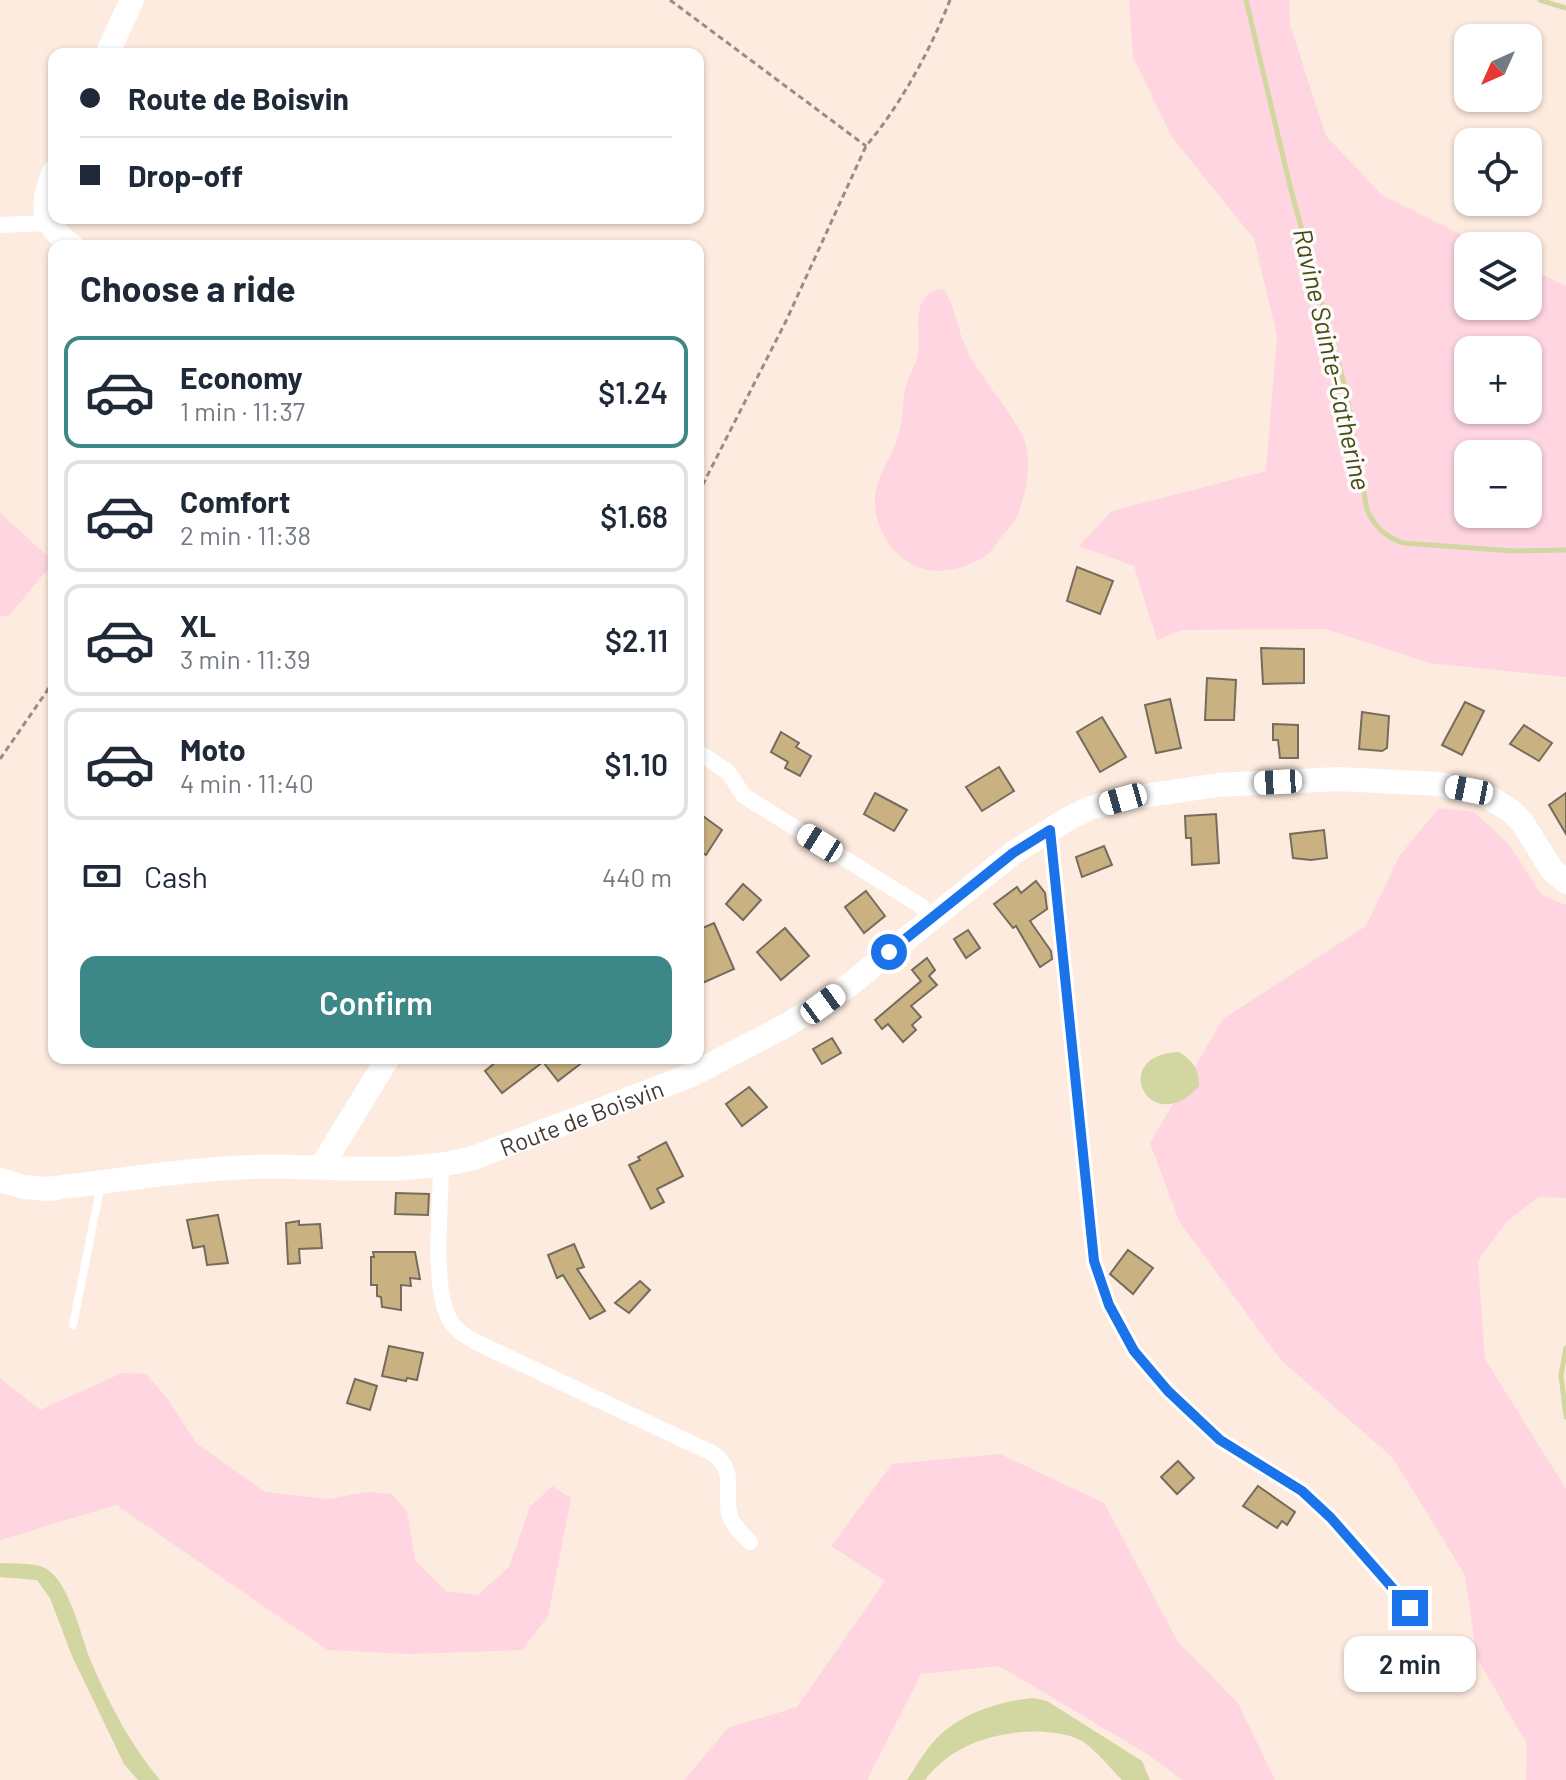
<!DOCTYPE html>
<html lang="en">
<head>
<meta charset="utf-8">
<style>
  :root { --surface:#fff; --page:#f6f6f7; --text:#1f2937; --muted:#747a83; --line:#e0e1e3; --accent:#3e8787 }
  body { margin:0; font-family:Barlow,sans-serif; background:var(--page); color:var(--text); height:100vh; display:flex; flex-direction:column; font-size:30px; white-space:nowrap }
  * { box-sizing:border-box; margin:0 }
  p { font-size:26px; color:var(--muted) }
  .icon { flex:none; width:44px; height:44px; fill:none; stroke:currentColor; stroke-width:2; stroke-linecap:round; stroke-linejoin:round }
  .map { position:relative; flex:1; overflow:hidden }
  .sheet { position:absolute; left:48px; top:240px; width:656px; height:824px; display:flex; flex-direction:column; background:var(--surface); border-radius:16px; box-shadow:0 2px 6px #0004 }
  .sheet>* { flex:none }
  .top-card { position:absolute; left:48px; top:48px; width:656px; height:176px; border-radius:16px; box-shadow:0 2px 6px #0004; display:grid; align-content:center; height:176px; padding:0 32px; background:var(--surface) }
  .needle { width:52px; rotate:225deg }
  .fabs { position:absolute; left:1454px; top:24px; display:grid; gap:16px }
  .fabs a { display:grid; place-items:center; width:88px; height:88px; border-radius:16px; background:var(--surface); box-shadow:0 2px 6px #0004; font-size:40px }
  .end { position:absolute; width:36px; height:36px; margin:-18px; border:10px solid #1a73e8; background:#fff; box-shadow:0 0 0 4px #fff }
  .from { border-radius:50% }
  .bubble { position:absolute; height:56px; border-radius:16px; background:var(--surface); box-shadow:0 2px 6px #0004; font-size:26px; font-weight:600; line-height:56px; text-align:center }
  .car { position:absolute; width:24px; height:48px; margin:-24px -12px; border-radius:10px; box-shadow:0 0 6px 2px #0007; background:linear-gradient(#fff 24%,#345 0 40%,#fff 0 76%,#345 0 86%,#fff 0) }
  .top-card b { display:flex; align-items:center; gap:28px; height:76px; font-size:30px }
  .top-card b+b { border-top:2px solid var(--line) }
  .top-card i { width:20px; height:20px; background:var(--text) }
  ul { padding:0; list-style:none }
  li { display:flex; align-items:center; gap:24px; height:112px; margin:0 16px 12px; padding:0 16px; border:4px solid var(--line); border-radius:16px }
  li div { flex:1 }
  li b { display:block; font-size:30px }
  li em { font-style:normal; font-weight:600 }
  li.selected { border-color:var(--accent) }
  li>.icon { width:72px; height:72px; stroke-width:1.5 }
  h2 { padding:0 32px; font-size:36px; line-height:96px }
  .pay { display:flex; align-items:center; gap:20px; height:88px; padding:0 32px; font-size:30px }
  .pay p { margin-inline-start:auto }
  .action { display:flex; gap:16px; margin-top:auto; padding:16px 32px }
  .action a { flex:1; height:92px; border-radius:16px; background:var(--accent); color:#fff; font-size:32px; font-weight:600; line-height:92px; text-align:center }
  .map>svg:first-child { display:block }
</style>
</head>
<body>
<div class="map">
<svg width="1566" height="1780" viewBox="0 0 1566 1780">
  <rect width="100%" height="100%" fill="#fdebdf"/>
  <g fill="#fed5e0" fill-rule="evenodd">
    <path d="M 1129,0 L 1289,0 L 1290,25 L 1326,136 L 1382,195 L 1484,246 L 1468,246 L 1468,306 L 1528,306 L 1528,268 L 1566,286 L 1566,677 L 1430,663 L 1325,629 L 1182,630 L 1157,640 L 1134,566 L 1079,546 L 1112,511 L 1266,471 L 1277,336 L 1254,239 L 1172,137 L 1133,57 ZM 1468,350 L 1528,350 L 1528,410 L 1468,410 ZM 1468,454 L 1528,454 L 1528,514 L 1468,514 Z"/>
    <path d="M 938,289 L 945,291 C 956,309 957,329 966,348 C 979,379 1023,422 1027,451 C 1030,470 1025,499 1017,516 C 1014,523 1008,529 1003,535 C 998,541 993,549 988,554 C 983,558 977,560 972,563 C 946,574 921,575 899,555 C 885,542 875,522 875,502 C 874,479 893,456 899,434 C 904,417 901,397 908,381 C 911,372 917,362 918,352 C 921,330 910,299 938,289 Z"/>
    <polygon points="0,513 54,562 9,615 0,617"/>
    <polygon points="1439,808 1474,812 1508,843 1542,895 1566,905 1566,1198 1539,1197 1506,1222 1478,1261 1485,1359 1566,1489 1566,1780 1526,1780 1527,1744 1477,1658 1465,1575 1393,1458 1281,1360 1180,1223 1150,1143 1223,1019 1366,926 1400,855"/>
    <polygon points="122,1373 146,1374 167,1398 196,1443 265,1492 328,1499 367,1492 392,1494 407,1512 415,1560 446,1591 478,1595 509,1567 530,1507 552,1486 571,1498 548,1616 522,1650 410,1654 328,1650 116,1505 0,1540 0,1378 40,1410"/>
    <polygon points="1000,1454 1104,1503 1178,1642 1238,1703 1275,1780 1182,1780 1147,1754 999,1666 921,1674 867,1780 684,1780 728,1728 797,1707 885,1581 831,1546 892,1464"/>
  </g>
  <g fill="#d2d6a1">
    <path d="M 1179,1052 C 1193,1061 1199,1069 1199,1086 C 1151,1141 1106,1055 1179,1052 Z"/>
    <path d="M 0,1563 C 13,1564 38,1562 48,1570 C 71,1586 81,1638 92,1664 C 109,1704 132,1747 160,1780 L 138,1780 L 124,1764 L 72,1656 L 50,1598 L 37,1580 L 0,1577 Z"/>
    <path d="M 1033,1698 L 1047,1701 L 1142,1761 L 1150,1780 L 1122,1780 C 1110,1768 1097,1751 1082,1741 C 1072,1735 1058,1733 1046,1732 C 1002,1729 952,1743 925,1780 L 907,1780 C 917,1765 927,1747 941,1734 C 965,1712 1001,1701 1033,1698 Z"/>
  </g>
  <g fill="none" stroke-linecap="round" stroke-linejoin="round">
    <g stroke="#d2d6a1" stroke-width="5">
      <path d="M 1246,0 L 1291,190 L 1346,391 L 1367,510 C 1376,528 1384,536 1403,543 L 1513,551 L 1566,550"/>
      <polyline points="1540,0 1566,8"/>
      <polyline points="1566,1348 1561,1375 1566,1417"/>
    </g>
  </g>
  <g fill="#cab182" stroke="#746c5c" stroke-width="2">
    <polygon points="1077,567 1113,581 1100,614 1067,601"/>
    <polygon points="1261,648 1304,649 1304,683 1263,684"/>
    <polygon points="1207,678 1236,680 1234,720 1205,720"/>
    <polygon points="1170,699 1181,748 1156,753 1145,705"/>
    <polygon points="1465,702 1484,711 1462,755 1442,745"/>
    <polygon points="1362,712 1389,716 1387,748 1382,751 1359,749"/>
    <polygon points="1102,717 1126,757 1100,772 1077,732"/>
    <polygon points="1273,724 1298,725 1298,758 1280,758 1278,740 1273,740"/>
    <polygon points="1524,725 1552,743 1539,761 1510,744"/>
    <polygon points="781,732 799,743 796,747 811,756 800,776 785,768 788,762 771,752"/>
    <polygon points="999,767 1014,791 982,811 966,787"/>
    <polygon points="875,793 907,810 894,831 864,814"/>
    <polygon points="1566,793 1566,834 1549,805"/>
    <polygon points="1216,814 1219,863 1192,865 1191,838 1186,838 1185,816"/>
    <polygon points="703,816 722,830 706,855 698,850 698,823"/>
    <polygon points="1324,830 1327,858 1311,860 1293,858 1290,834"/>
    <polygon points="1104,846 1112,865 1082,877 1076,857"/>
    <polygon points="1036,881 1045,893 1047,909 1030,921 1051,951 1052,959 1040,967 1016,926 1013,928 994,904 1017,887 1021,893"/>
    <polygon points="743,884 761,900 743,920 726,904"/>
    <polygon points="866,891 885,916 864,933 845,907"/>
    <polygon points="714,923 734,969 698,985 698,930"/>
    <polygon points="785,928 809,956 781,980 757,952"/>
    <polygon points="968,930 980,948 966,958 954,939"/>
    <polygon points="927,958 935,970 929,976 937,985 911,1006 921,1017 912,1025 916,1030 903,1042 888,1024 882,1029 875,1020 921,981 912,970"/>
    <polygon points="832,1038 841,1053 822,1064 813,1049"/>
    <polygon points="501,1058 588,1058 558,1081 543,1062 502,1093 485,1071"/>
    <polygon points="749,1087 767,1107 742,1126 726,1104"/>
    <polygon points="666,1142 683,1176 657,1189 664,1202 651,1209 629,1165 640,1160 638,1157"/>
    <polygon points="396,1193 429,1194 428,1215 395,1214"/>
    <polygon points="218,1215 228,1263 207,1265 204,1246 193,1248 187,1220"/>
    <polygon points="299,1221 299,1225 320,1224 322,1248 299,1249 300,1263 288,1264 286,1223"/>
    <polygon points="574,1244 584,1267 577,1269 605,1311 590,1319 563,1275 557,1278 548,1255"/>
    <polygon points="1128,1250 1153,1268 1133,1294 1110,1274"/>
    <polygon points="373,1252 415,1252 420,1279 410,1278 411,1286 401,1285 401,1310 382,1307 381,1297 377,1296 377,1285 371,1285 371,1257 374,1257"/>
    <polygon points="640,1281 650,1290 629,1313 615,1303"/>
    <polygon points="389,1346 423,1353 417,1380 407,1378 406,1381 382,1376"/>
    <polygon points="355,1379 377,1386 370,1410 347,1403"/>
    <polygon points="1178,1461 1194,1478 1177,1494 1161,1477"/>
    <polygon points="1258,1486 1295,1512 1287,1525 1282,1521 1277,1528 1243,1506"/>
  </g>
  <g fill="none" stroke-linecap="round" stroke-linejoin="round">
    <g stroke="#998c85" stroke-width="3" stroke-dasharray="6 4" stroke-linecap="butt">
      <polyline points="670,0 866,146"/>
      <path d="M 698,494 L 786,321 L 866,146 C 900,106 931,49 950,0"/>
      <polyline points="0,759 47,691 54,675"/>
    </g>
    <polyline stroke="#fff" stroke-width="8" points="73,1325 101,1184"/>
    <g stroke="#fff" stroke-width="16">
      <polyline points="0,225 48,223"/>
      <polyline points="698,752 728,772 744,796 921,906 930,918"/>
      <polyline points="1050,830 1094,1261 1109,1305 1134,1351 1168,1391 1220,1440 1302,1491 1331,1518 1410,1608"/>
      <path d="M 441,1166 C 441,1205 431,1287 450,1320 C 456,1331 467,1337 478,1343 L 714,1454 C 739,1475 722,1491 730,1516 C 733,1526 743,1535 750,1542"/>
    </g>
    <g stroke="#fff" stroke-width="24">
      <polyline points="107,54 132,0"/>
      <path d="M 54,172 C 39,206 42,223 72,246"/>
      <polyline points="325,1167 326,1159 388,1058"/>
      <path id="s1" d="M 0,1180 L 24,1187 L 46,1189 C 115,1181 185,1169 253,1167 C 326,1165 402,1177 473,1158 L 689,1076 L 787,1025 L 848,986 L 1013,853 L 1066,820 L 1090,808 L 1123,799 L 1218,785 L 1338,779 L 1440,784 L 1485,795 L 1511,811 L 1522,822 L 1552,870 L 1566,882"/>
    </g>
  </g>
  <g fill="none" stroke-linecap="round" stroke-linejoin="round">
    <polyline stroke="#1a73e8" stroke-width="10" points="889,952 1013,853 1050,830 1094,1261 1109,1305 1134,1351 1168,1391 1220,1440 1302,1491 1331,1518 1410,1608"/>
  </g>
  <g text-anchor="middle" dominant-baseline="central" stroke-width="7" stroke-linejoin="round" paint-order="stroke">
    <g font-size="24" fill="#413a36" stroke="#fcfcfc">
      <text stroke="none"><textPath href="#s1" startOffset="592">Route de Boisvin</textPath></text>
    </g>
    <g font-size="26" font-style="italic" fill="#494b0f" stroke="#fcfcfc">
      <text transform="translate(1333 359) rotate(77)">Ravine Sainte-Catherine</text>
    </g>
  </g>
</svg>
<div class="fabs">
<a><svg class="needle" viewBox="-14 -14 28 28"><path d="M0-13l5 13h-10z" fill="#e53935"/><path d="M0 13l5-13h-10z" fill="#747a83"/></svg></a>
<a><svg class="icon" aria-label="locate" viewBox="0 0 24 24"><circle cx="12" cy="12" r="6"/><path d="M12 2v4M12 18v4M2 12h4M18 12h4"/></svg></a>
<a><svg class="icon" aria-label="layers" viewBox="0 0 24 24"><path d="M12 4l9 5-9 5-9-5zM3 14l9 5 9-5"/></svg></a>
<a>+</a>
<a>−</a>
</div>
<i class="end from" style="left:889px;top:952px"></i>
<i class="end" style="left:1410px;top:1608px"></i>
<div class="bubble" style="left:1344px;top:1636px;width:132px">2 min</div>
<i class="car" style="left:1278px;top:782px;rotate:267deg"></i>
<i class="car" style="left:1469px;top:790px;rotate:281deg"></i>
<i class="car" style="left:1123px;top:799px;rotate:254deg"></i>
<i class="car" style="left:820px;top:843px;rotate:302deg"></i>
<i class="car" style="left:823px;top:1004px;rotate:54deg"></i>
<div class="top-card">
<b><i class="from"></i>Route de Boisvin</b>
<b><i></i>Drop-off</b>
</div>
<section class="sheet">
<h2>Choose a ride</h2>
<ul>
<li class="selected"><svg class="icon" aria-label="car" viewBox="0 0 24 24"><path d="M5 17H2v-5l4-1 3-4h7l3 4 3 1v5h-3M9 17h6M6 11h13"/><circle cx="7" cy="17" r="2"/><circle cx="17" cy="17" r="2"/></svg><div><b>Economy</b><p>1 min · 11:37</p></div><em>$1.24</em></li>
<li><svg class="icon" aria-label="car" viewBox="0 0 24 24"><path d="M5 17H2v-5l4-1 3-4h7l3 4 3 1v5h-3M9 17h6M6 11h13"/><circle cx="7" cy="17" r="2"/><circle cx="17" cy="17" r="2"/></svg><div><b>Comfort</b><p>2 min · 11:38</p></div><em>$1.68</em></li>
<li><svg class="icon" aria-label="car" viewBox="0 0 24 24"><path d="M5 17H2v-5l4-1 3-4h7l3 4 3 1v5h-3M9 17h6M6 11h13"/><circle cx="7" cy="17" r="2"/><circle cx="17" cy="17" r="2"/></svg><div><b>XL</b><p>3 min · 11:39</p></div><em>$2.11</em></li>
<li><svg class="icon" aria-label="car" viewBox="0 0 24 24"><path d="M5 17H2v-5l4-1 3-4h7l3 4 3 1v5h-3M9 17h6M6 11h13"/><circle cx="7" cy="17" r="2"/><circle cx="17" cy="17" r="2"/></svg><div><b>Moto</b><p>4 min · 11:40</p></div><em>$1.10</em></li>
</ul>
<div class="pay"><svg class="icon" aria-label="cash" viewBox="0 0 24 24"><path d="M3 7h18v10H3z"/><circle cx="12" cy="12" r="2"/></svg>Cash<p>440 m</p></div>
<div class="action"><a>Confirm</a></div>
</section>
</div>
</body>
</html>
